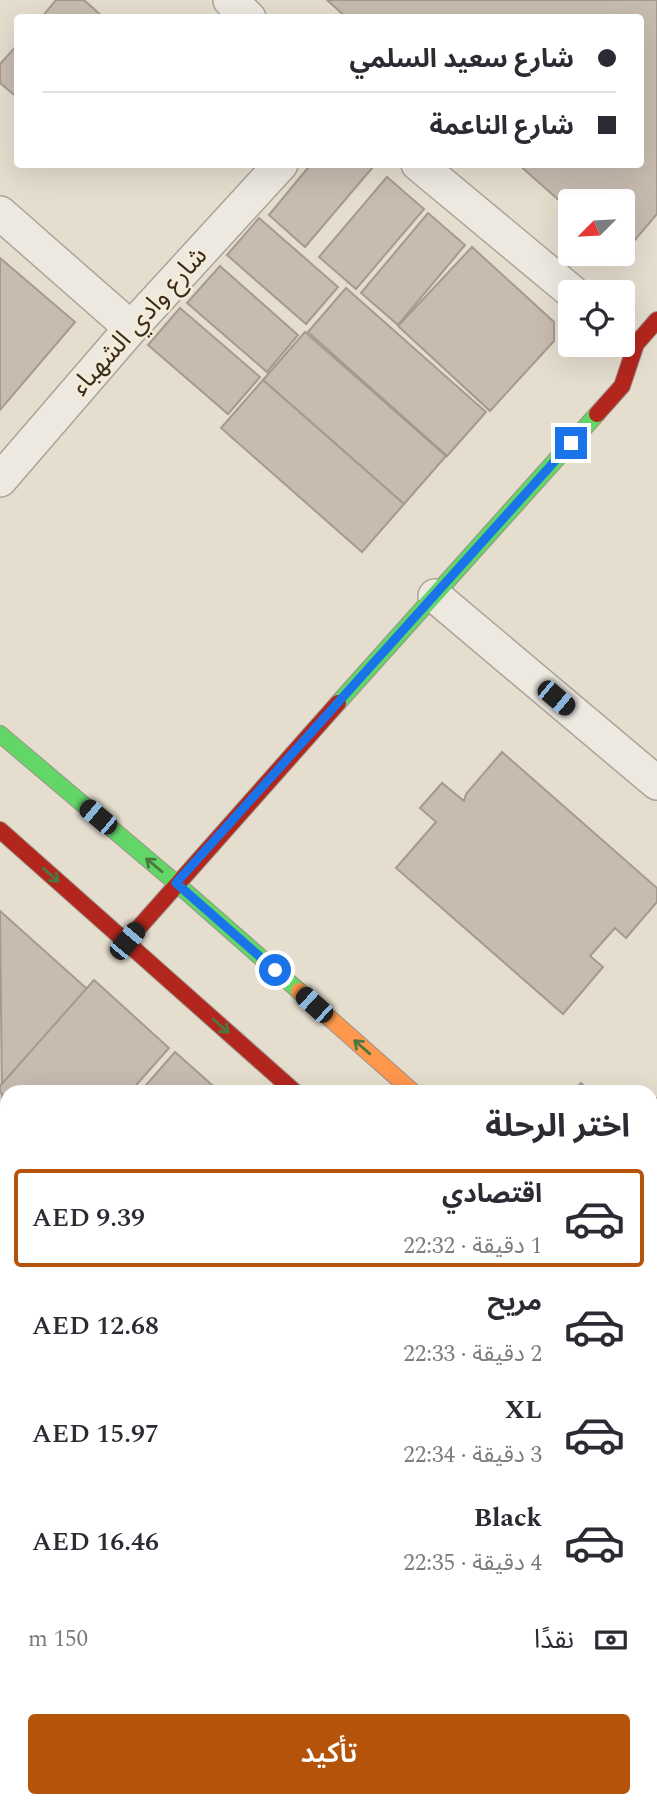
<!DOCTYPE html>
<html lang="ar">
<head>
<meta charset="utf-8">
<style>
  :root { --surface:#fff; --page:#f7f7f7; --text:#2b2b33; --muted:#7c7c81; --line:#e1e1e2; --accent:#b45309 }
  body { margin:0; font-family:Spectral,"Noto Sans Arabic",serif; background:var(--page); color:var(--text); direction:rtl; height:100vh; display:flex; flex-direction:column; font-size:26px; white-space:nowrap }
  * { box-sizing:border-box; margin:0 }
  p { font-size:23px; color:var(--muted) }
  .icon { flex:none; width:38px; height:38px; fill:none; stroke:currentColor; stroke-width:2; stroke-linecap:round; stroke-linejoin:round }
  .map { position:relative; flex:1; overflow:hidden; direction:ltr }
  .drawer { position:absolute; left:0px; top:1085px; width:658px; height:723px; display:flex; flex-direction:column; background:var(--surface); border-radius:21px 21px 0 0; box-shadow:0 7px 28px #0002; direction:rtl }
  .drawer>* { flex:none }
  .top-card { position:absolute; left:14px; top:14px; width:630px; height:154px; border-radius:7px; box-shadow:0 7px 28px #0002; direction:rtl; display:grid; align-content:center; height:154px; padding:0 28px; background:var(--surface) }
  .needle { width:46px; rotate:246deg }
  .fabs { position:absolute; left:558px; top:189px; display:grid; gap:14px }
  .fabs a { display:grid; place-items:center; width:77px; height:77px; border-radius:7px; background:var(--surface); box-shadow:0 7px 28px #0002; font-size:35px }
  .end { position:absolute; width:32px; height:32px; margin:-16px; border:9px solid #1a73e8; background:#fff; box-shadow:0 0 0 4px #fff }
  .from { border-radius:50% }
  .car { position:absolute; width:21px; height:42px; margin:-21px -10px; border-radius:9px; box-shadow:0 0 5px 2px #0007; background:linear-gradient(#222 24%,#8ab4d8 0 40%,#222 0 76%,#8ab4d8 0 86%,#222 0) }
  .top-card b { display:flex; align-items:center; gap:24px; height:66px; font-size:26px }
  .top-card b+b { border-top:2px solid var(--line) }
  .top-card i { width:18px; height:18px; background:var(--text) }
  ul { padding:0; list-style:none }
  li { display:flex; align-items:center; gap:21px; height:98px; margin:0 14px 10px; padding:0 14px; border:4px solid transparent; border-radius:7px }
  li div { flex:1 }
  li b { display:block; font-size:26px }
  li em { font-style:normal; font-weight:600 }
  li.selected { border-color:var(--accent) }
  li>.icon { width:63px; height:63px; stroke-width:1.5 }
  h2 { padding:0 28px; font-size:32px; line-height:84px }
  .pay { display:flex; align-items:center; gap:18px; height:77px; padding:0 28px; font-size:26px }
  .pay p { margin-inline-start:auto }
  .cta { display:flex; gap:14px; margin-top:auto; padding:14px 28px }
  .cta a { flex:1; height:80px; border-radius:7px; background:var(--accent); color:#fff; font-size:28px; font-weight:600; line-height:80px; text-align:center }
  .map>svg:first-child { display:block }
</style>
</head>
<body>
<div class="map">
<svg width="657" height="1807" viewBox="0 0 657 1807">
  <rect width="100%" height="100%" fill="#e5decf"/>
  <g fill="#c8bcb0" stroke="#a59a8e" stroke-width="2">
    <polygon points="56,0 84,0 104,18 41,18"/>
    <polygon points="327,0 657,0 657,214 623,254 623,201 570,201 570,210 518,164 640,164 640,18 347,18"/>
    <polygon points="18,44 18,98 0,83 0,64"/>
    <polygon points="311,164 370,164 373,167 305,247 269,215"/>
    <polygon points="387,177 424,209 356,289 319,257"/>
    <polygon points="428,213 465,245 398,325 361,293"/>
    <polygon points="259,218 338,287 306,324 227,255"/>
    <polygon points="472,247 554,322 554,341 490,411 398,326"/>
    <polygon points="0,258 75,322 0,410"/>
    <polygon points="220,266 298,335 267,372 187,303"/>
    <polygon points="346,288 486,412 447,456 308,332"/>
    <polygon points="180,308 260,377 228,414 148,345"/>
    <polygon points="305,332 446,456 404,504 263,380"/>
    <polygon points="263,380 404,504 362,552 221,428"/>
    <polygon points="502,752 657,888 657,902 626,938 615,928 590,956 603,967 563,1014 396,868 436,822 420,808 442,783 464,801 466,794"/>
    <polygon points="0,911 95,996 10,1092 7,1092 7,1096 2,1102"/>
    <polygon points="94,980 169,1048 130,1092 7,1092 7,1098 0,1092 0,1086"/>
    <polygon points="175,1052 220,1092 140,1092"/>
    <polygon points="581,1083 591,1092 573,1092"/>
    <polygon points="657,1098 657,1223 651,1218 651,1105"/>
    <polygon points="0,1105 7,1111 7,1263 3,1269 0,1266"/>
    <polygon points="7,1238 7,1280 0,1274 0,1246"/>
    <polygon points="0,1365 7,1371 7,1477 0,1485"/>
    <polygon points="651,1478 657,1483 657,1534 651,1541"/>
    <polygon points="657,1538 657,1648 651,1655 651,1545"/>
    <polygon points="657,1650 657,1674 651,1669 651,1657"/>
    <polygon points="651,1673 657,1678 657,1733 651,1740"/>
    <polygon points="657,1738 657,1807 620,1807 613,1801 651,1801 651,1745"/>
    <polygon points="126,1801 150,1801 131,1805"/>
    <polygon points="278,1801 344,1801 351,1807 272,1807"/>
    <polygon points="350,1801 432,1801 426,1807 356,1807"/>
    <polygon points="436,1801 496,1801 502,1807 430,1807"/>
  </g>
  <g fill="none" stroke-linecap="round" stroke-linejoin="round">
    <defs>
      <g id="street">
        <polyline points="230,0 249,18"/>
        <polyline points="418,164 572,292"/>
        <polyline points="0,213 131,328"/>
        <polyline points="0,480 131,328 281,164"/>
        <polyline points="435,596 657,783"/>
        <polyline points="0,1324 7,1331"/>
        <polyline points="0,1556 7,1548"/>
        <polyline points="0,1757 7,1763"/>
        <polyline points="51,1801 58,1807"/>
        <polyline points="551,1801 558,1807"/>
        <polyline points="210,1807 215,1801"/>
      </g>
      <g id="fast">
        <polyline points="338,703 597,414"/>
        <polyline points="0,734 176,883 299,991"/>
      </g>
      <g id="slow">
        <polyline points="299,991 413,1092"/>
        <polyline points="651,1301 657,1306"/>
        <polyline points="651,1409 657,1414"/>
      </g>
      <g id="jam">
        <polyline points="597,414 622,386 636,344 657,320"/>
        <polyline points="0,830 295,1092"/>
        <polyline points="127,941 338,703"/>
      </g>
    </defs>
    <use href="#street" stroke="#aaa398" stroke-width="36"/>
    <use href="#fast" stroke="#9a9388" stroke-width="18"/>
    <use href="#slow" stroke="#9a9388" stroke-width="18"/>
    <use href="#jam" stroke="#9a9388" stroke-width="18"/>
    <use href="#street" stroke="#ede9e1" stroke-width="33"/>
    <use href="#fast" stroke="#63d668" stroke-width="16"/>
    <use href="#slow" stroke="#ff974d" stroke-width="16"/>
    <use href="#jam" stroke="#b3261e" stroke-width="16"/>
  </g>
  <defs><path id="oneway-shaft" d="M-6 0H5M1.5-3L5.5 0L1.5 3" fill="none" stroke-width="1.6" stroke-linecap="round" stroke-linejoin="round" transform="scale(1.75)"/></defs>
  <g stroke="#4c7840">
    <use href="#oneway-shaft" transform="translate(154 865) rotate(-140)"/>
    <use href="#oneway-shaft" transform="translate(51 875) rotate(41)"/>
    <use href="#oneway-shaft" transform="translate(221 1026) rotate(42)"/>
    <use href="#oneway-shaft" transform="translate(362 1047) rotate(-139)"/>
  </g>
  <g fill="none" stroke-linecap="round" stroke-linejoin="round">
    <polyline stroke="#1a73e8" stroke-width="9" points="275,970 176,883 571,443"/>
  </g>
  <g text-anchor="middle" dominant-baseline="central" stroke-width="5" stroke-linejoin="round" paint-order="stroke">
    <g font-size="26" fill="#392c20" stroke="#f5ebd6">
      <text transform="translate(139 321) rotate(-48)">شارع وادي الشهباء</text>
    </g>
  </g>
</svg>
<div class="fabs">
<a><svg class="needle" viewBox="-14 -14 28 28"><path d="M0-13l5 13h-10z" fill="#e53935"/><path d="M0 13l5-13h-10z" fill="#7c7c81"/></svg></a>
<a><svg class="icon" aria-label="locate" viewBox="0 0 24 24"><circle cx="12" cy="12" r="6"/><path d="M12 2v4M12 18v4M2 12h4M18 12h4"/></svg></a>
</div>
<i class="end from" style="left:275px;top:970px"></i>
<i class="end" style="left:571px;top:443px"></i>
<i class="car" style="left:556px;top:698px;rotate:130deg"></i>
<i class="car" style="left:98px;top:817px;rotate:310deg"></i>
<i class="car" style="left:127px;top:941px;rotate:40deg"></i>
<i class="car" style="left:314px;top:1005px;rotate:312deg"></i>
<div class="top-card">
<b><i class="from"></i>شارع سعيد السلمي</b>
<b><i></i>شارع الناعمة</b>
</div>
<section class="drawer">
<h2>اختر الرحلة</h2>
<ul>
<li class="selected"><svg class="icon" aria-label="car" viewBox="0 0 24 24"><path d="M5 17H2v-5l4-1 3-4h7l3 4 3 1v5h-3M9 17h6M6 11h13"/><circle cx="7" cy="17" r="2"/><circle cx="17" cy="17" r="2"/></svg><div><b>اقتصادي</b><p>1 دقيقة · 22:32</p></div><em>AED 9.39</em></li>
<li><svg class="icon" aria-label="car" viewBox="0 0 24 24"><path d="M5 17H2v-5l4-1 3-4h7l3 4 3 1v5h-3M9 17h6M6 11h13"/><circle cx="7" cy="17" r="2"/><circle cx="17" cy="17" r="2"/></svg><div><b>مريح</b><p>2 دقيقة · 22:33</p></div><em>AED 12.68</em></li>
<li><svg class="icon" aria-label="car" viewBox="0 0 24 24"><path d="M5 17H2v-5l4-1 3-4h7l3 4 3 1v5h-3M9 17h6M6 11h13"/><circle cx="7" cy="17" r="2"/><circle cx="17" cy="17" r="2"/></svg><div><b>XL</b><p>3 دقيقة · 22:34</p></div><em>AED 15.97</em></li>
<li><svg class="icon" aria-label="car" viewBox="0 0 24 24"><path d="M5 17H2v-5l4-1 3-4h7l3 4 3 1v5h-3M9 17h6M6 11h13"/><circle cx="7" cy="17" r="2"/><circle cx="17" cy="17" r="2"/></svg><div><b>Black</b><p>4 دقيقة · 22:35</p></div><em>AED 16.46</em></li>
</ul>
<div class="pay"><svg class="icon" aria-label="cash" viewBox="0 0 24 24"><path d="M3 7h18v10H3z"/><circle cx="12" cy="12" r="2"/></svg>نقدًا<p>150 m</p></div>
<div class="cta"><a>تأكيد</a></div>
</section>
</div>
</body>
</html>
